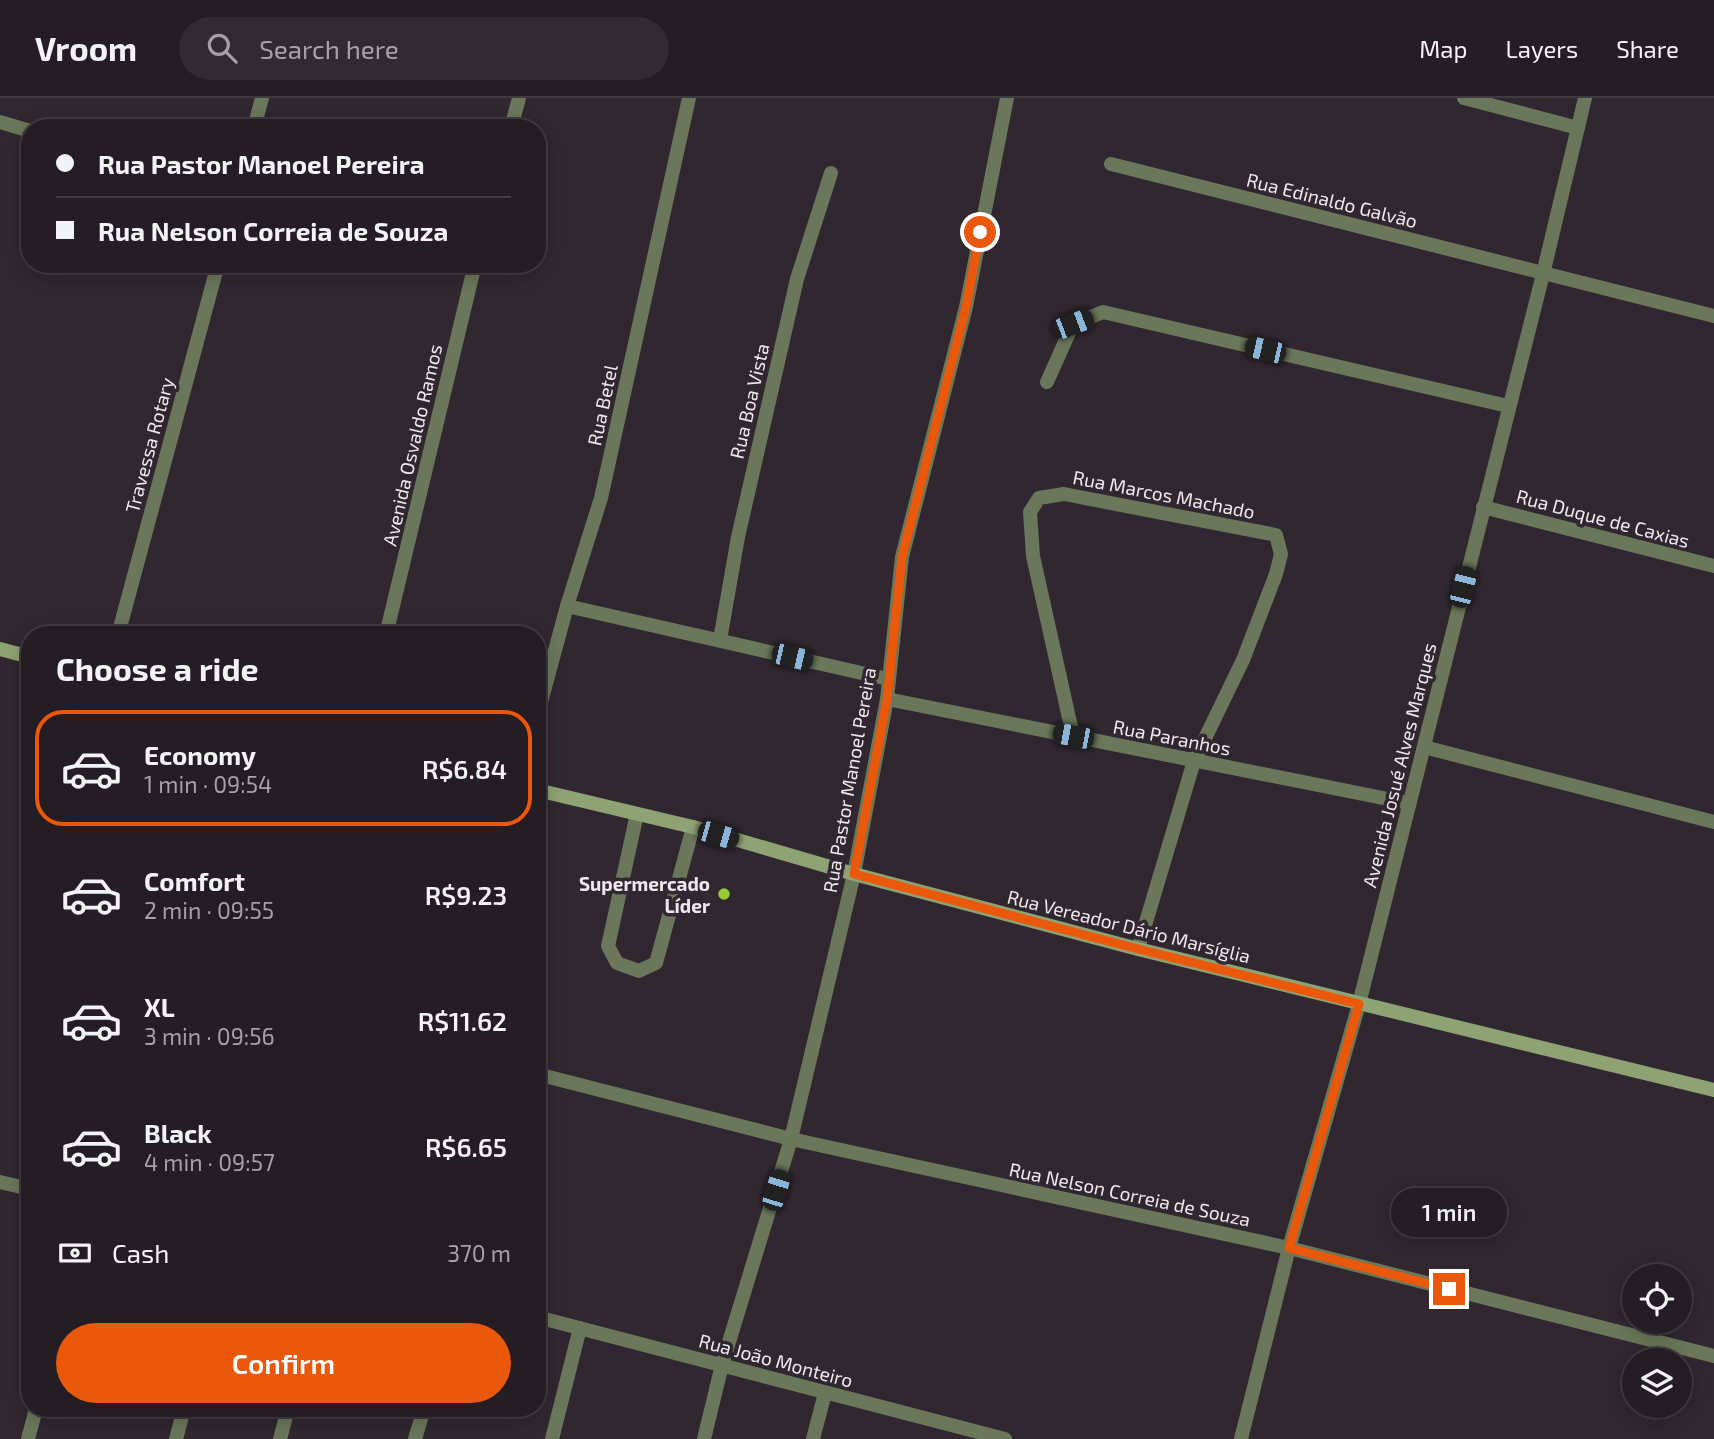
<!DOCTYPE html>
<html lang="en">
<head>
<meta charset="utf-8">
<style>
  :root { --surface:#241d24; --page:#302a31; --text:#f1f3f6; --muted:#a3a2a6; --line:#413b41; --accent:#ea580c }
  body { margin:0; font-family:"Exo 2",sans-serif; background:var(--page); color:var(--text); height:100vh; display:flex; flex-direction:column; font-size:26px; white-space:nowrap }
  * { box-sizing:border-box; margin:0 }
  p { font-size:23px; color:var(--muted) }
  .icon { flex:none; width:38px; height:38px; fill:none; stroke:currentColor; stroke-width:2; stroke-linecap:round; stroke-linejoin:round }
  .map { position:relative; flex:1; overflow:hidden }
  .details { position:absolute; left:21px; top:528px; width:525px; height:791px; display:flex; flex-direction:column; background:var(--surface); border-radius:28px; box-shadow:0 4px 18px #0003,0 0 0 2px var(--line) }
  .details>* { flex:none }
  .top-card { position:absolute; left:21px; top:21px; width:525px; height:154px; border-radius:28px; box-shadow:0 4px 18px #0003,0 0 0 2px var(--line); display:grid; align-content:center; height:154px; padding:0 35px; background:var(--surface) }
  .tools { position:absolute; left:1622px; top:1166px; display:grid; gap:14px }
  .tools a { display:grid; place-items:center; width:70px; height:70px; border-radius:50%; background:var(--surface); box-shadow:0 4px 18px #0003,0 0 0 2px var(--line); font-size:35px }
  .end { position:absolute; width:32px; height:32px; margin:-16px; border:9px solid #ea580c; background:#fff; box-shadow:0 0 0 4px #fff }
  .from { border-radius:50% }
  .bubble { position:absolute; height:49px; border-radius:24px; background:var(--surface); box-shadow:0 4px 18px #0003,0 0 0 2px var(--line); font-size:23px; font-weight:600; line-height:49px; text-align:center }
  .car { position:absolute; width:21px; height:42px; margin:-21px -10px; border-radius:9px; box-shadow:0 0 5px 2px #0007; background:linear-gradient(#222 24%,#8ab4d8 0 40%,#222 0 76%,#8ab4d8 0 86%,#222 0) }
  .top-card b { display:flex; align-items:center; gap:24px; height:66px; font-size:26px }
  .top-card b+b { border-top:2px solid var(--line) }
  .top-card i { width:18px; height:18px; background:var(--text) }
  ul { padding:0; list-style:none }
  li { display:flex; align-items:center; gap:21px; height:116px; margin:0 14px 10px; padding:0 21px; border:4px solid transparent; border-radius:28px }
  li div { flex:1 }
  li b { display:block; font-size:26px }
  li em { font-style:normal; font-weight:600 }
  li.on { border-color:var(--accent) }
  li>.icon { width:63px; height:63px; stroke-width:1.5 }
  h2 { padding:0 35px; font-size:32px; line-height:84px }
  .pay { display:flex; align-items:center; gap:18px; height:77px; padding:0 35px; font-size:26px }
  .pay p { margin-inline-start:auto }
  .action { display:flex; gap:14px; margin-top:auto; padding:14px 35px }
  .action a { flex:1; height:80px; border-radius:42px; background:var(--accent); color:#fff; font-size:28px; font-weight:600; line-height:80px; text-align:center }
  header { display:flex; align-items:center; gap:42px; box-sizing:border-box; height:98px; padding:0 35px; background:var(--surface); border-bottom:2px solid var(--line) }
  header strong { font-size:33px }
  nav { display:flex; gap:38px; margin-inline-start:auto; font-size:24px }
  .search { width:490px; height:63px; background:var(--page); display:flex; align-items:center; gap:18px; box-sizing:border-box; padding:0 24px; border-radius:38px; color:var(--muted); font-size:26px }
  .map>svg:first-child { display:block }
</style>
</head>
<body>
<header>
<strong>Vroom</strong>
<div class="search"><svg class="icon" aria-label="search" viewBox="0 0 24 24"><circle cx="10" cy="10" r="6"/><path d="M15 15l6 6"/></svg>Search here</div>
<nav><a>Map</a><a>Layers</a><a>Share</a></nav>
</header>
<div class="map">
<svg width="1714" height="1341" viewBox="0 0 1714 1341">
  <rect width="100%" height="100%" fill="#302730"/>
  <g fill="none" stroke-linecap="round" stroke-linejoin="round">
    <polyline stroke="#6a775a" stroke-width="14" points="637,716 608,848 617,865 639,873 656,865 693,729"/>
    <g stroke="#6a775a" stroke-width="14">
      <polyline points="1464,0 1578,30"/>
      <polyline points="0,24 30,33"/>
      <polyline points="254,30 262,0"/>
      <polyline points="511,30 519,0"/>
      <polyline points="1111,66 1714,218"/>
      <polyline points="1047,284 1073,226 1103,214 1508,308"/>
      <polyline points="1483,409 1714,468"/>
      <polyline points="567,508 888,581"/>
      <polyline points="118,537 218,166"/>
      <polyline points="386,537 475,166"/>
      <polyline points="720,542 738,439 797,181 831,75"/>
      <polyline points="887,601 1408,705"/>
      <polyline points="537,619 567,508 601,400 689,0"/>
      <polyline points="1073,638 1033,458 1030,414 1039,400 1064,396 1276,437 1281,456 1276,476 1243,562 1194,663 1138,851"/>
      <polyline points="1424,649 1714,724"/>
      <polyline points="537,976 791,1041 1289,1150 1714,1258"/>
      <polyline points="0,1084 30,1091"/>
      <polyline points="537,1219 1005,1341"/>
      <polyline points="28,1341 36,1311"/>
      <polyline points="176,1341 184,1311"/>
      <polyline points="280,1341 288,1311"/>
      <polyline points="415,1341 424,1311"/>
      <polyline points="552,1341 580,1230"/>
      <polyline points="704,1341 722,1267 791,1041 854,776 887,601 902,459 966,209 1007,0"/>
      <polyline points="813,1341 825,1295"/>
      <polyline points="1241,1341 1289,1150 1359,906 1543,176 1585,0"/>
    </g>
    <g stroke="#8ea273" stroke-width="14">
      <polyline points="0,551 30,559"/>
      <polyline points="537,692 693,729 854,776 1138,851 1714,992"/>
    </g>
  </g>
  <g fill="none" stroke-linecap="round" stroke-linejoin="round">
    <polyline stroke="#ea580c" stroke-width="9" points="980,134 966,209 902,459 887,601 854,776 1138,851 1359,906 1289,1150 1449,1191"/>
  </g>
  <circle fill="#98cb37" stroke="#302730" stroke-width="2.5" cx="724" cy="796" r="7"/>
  <g text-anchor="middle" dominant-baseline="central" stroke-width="7" stroke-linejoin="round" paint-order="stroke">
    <g font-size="19" fill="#eee8ee" stroke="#302730">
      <text transform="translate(1332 102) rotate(14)">Rua Edinaldo Galvão</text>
      <text transform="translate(749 303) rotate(-77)">Rua Boa Vista</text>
      <text transform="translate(602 307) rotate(-78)">Rua Betel</text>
      <text transform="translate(149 347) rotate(-75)">Travessa Rotary</text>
      <text transform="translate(412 347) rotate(-77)">Avenida Osvaldo Ramos</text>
      <text transform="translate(1164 396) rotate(11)">Rua Marcos Machado</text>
      <text transform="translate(1603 420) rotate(15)">Rua Duque de Caxias</text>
      <text transform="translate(1172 639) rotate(11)">Rua Paranhos</text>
      <text transform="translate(1399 667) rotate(-76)">Avenida Josué Alves Marques</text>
      <text transform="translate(849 682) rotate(-80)">Rua Pastor Manoel Pereira</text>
      <text transform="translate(1129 828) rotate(14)">Rua Vereador Dário Marsíglia</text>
      <text transform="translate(1130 1096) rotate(12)">Rua Nelson Correia de Souza</text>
      <text transform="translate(776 1262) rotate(15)">Rua João Monteiro</text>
    </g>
    <g font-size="19" font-weight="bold" fill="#eee8ee" stroke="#302730" text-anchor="end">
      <text x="710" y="785">Supermercado<tspan x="710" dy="22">Líder</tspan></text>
    </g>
  </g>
</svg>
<div class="tools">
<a><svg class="icon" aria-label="locate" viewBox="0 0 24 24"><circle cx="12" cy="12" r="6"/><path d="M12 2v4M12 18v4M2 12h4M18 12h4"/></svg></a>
<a><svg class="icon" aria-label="layers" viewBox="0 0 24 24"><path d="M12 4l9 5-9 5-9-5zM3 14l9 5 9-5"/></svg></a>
</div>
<i class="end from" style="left:980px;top:134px"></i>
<i class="end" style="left:1449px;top:1191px"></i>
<div class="bubble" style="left:1391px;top:1090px;width:116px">1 min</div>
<i class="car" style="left:1073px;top:226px;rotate:69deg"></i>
<i class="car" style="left:1265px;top:252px;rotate:283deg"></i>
<i class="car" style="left:1463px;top:489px;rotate:14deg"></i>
<i class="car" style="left:792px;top:559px;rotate:103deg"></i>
<i class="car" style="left:1073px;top:638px;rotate:281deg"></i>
<i class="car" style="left:718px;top:737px;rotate:106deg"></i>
<i class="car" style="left:776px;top:1092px;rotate:17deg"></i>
<div class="top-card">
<b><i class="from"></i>Rua Pastor Manoel Pereira</b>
<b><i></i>Rua Nelson Correia de Souza</b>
</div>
<section class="details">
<h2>Choose a ride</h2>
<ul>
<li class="on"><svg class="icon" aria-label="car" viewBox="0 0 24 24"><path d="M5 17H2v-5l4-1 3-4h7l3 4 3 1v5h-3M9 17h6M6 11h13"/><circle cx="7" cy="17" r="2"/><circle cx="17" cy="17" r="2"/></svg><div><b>Economy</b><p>1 min · 09:54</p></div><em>R$6.84</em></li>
<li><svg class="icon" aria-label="car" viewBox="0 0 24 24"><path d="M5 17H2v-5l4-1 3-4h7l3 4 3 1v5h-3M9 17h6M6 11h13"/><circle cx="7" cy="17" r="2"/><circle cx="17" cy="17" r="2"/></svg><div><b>Comfort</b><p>2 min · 09:55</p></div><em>R$9.23</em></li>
<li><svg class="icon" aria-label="car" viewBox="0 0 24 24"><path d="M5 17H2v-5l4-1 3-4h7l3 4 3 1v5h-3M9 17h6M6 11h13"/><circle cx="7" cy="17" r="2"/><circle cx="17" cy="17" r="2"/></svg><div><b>XL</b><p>3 min · 09:56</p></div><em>R$11.62</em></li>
<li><svg class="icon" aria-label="car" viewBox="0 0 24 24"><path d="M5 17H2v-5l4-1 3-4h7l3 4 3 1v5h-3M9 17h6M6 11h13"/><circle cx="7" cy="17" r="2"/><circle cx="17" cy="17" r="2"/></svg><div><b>Black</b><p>4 min · 09:57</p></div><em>R$6.65</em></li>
</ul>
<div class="pay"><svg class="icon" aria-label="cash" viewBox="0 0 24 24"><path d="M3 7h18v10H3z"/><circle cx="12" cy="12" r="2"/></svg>Cash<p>370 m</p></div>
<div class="action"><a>Confirm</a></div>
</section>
</div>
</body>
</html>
